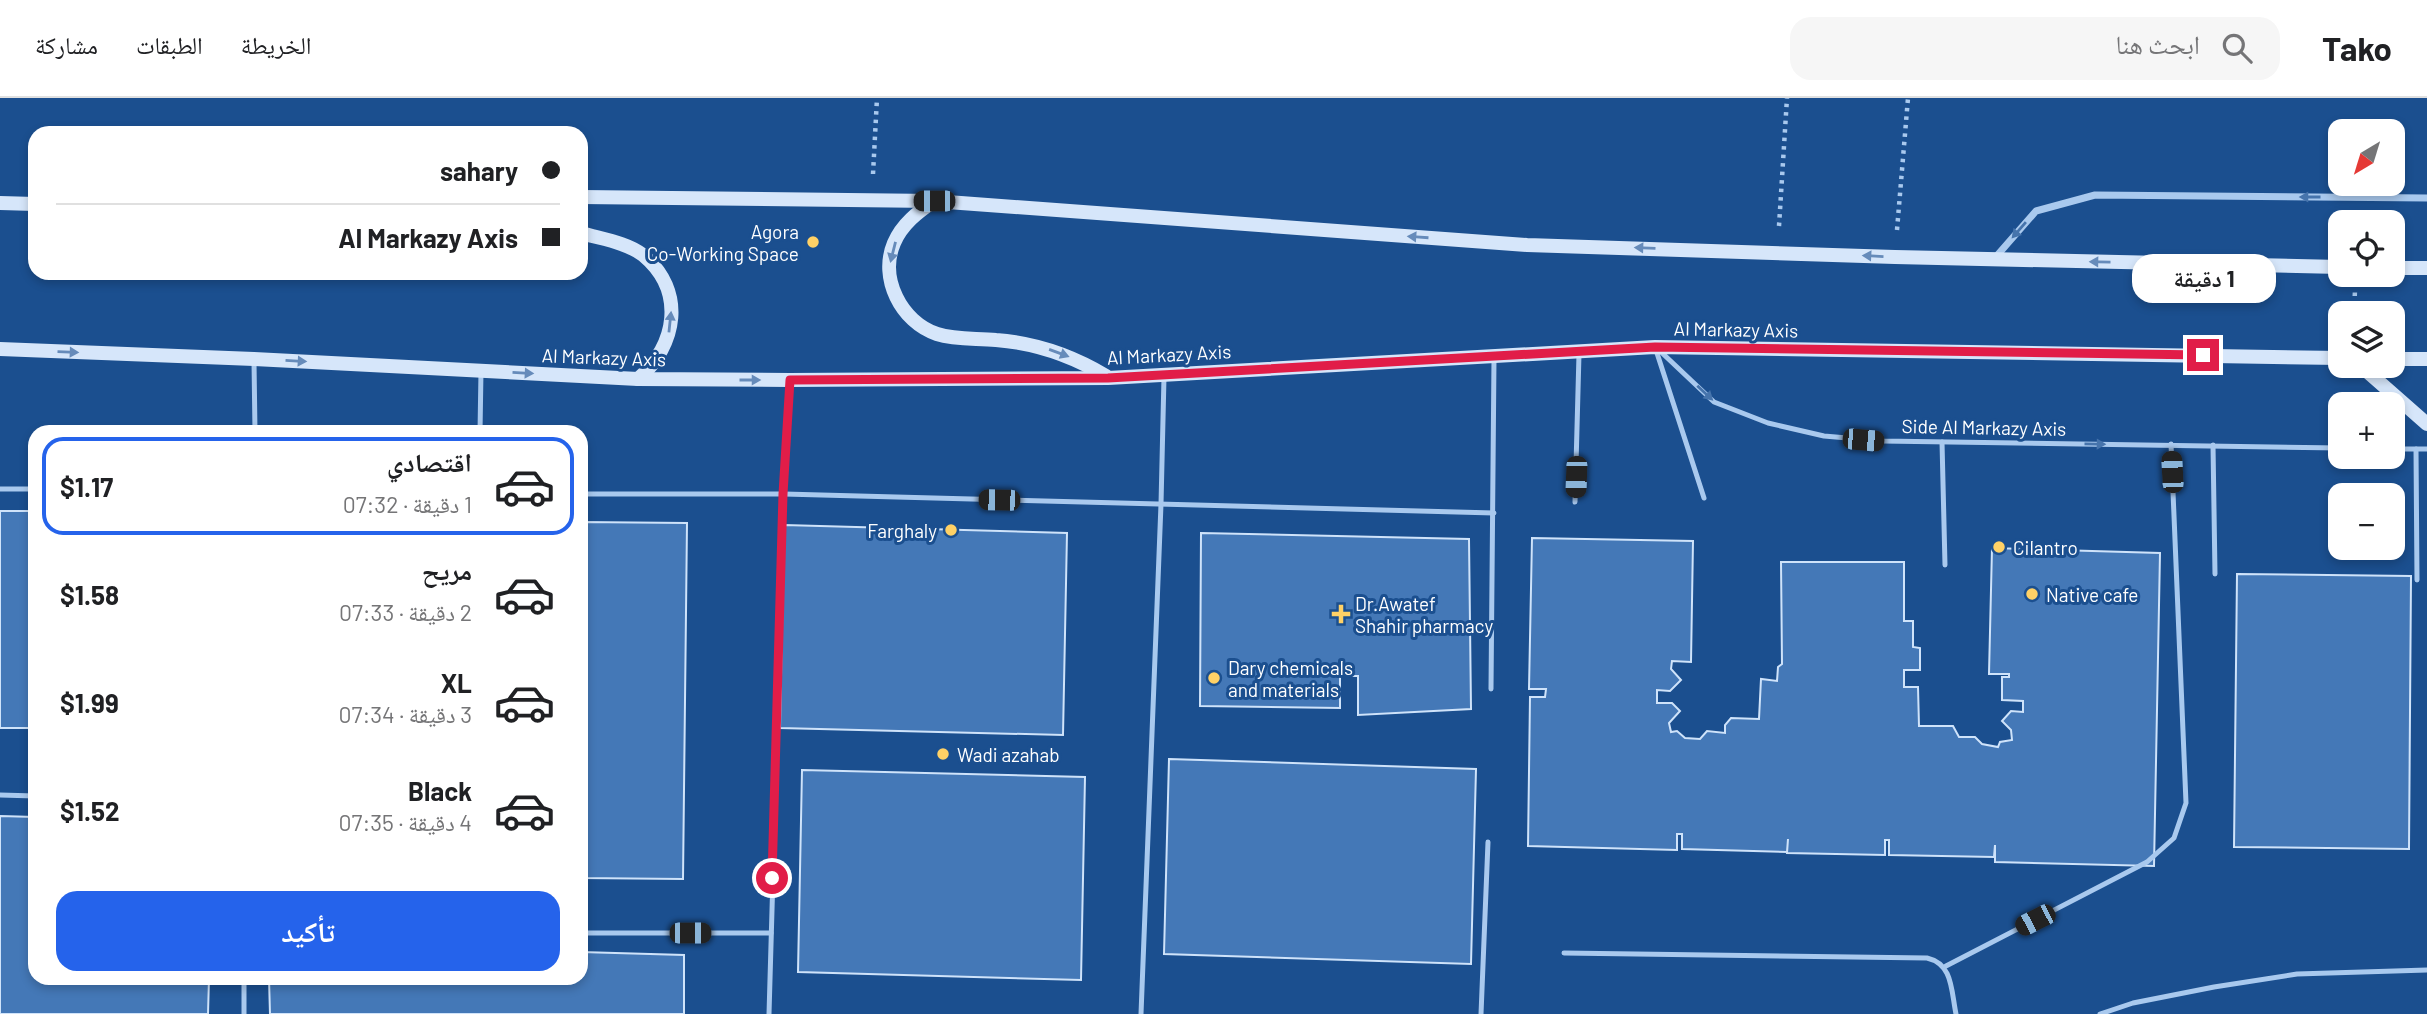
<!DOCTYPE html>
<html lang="ar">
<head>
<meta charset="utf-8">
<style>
  :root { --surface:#fff; --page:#f6f6f6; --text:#202124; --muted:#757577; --line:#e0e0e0; --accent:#2563eb }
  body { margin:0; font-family:Barlow,"Noto Naskh Arabic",sans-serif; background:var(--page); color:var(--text); direction:rtl; height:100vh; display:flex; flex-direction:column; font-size:26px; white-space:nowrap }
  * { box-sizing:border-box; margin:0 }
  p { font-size:23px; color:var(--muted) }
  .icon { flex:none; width:38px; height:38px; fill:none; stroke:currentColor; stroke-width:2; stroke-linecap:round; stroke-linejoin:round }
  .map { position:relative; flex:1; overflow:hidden; direction:ltr }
  .panel { position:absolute; left:28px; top:327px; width:560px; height:560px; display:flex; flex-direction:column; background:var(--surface); border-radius:21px; box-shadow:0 4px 10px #0003; direction:rtl }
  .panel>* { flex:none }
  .hud { position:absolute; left:28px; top:28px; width:560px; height:154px; border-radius:21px; box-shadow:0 4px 10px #0003; direction:rtl; display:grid; align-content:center; height:154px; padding:0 28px; background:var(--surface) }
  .needle { width:46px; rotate:218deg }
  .buttons { position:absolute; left:2328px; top:21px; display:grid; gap:14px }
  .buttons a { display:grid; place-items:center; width:77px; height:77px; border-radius:14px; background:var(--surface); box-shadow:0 4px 10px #0003; font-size:35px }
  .end { position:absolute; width:32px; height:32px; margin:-16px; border:9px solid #e11d48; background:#fff; box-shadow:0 0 0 4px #fff }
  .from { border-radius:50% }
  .bubble { position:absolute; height:49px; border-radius:21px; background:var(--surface); box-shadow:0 4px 10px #0003; font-size:23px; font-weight:700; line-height:49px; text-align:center; direction:rtl }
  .car { position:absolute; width:21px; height:42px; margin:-21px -10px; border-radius:9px; box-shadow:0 0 5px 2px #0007; background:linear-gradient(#222 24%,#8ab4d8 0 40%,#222 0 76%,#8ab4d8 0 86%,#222 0) }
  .hud b { display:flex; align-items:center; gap:24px; height:66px; font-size:26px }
  .hud b+b { border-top:2px solid var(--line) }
  .hud i { width:18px; height:18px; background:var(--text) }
  ul { padding:12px 0 0; list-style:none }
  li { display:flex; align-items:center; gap:21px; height:98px; margin:0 14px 10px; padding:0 14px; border:4px solid transparent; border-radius:21px }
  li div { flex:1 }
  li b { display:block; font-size:26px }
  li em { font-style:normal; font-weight:700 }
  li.active { border-color:var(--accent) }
  li>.icon { width:63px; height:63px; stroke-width:1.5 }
  .cta { display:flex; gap:14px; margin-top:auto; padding:14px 28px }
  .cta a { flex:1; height:80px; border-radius:21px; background:var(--accent); color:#fff; font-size:28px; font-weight:700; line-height:80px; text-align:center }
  header { display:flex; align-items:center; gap:42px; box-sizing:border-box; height:98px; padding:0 35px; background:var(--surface); border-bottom:2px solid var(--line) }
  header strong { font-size:33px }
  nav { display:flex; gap:38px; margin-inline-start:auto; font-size:24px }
  .search { width:490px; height:63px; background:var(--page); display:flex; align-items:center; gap:18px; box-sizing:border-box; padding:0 24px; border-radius:21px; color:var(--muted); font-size:26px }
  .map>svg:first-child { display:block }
</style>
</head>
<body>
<header>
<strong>Tako</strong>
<div class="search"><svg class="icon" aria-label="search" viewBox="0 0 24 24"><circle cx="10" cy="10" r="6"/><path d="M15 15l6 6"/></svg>ابحث هنا</div>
<nav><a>الخريطة</a><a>الطبقات</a><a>مشاركة</a></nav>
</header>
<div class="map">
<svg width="2427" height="916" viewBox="0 0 2427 916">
  <rect width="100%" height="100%" fill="#1b4f8f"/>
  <g fill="#4478b7" stroke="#cfe3fa" stroke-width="2">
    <rect x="0" y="413" width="35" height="217"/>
    <polygon points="581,424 687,425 683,781 581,780"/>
    <polygon points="784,427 1067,435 1063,637 780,630"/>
    <polygon points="1201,435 1469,441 1471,611 1358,617 1358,578 1340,578 1340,610 1200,608"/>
    <polygon points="1532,440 1693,443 1691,564 1672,563 1671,571 1681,582 1670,593 1657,592 1657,605 1672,605 1680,613 1669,625 1671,634 1677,633 1685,640 1700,641 1707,633 1725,635 1725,627 1731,620 1759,621 1761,581 1777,583 1778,569 1782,566 1781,464 1904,464 1904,523 1913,523 1913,549 1920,550 1920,572 1904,572 1904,589 1918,589 1919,628 1953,628 1959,639 1975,639 1982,646 1998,649 2000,644 2012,642 2011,632 2002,623 2011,613 2023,614 2023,603 2002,602 2002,579 2009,579 2009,576 1989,576 1992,450 2160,455 2154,768 1995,764 1995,747 1994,759 1889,757 1889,742 1885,742 1885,757 1787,755 1788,741 1787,754 1682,751 1682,736 1677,736 1677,752 1528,748 1530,599 1545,599 1546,591 1529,591"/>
    <polygon points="2237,476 2411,478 2409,751 2234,749"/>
    <polygon points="1169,661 1476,671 1471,866 1164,856"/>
    <polygon points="802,672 1085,679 1081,882 798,874"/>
    <polygon points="0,718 35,719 35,880 209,880 208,916 0,916"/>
    <polygon points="581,854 684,857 684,916 270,916 269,880 581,880"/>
  </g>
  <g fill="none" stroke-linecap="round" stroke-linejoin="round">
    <g stroke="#a9c9ee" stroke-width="4.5" stroke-dasharray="3.5 5" stroke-linecap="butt">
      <polyline points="873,76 877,0"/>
      <polyline points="1779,128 1787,0"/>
      <polyline points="1897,132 1908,0"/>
      <polyline points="2354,215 2355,192"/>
    </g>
    <g stroke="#a9c9ee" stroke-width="5">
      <polyline points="1656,252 1704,400"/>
      <polyline points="1660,253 1714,304 1768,325 1824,338 1882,343 2340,350"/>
      <polyline points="254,264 255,334"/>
      <polyline points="480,334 481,273"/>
      <polyline points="1942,344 1945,467"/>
      <polyline points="2213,347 2215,476"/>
      <polyline points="2392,351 2427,351"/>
      <polyline points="2416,351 2417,482"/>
      <polyline points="0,391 35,391"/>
      <polyline points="581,396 784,396 1494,415"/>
      <polyline points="1575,404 1579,256"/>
      <polyline points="1491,591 1494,261"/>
      <polyline points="0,697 35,698"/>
      <polyline points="581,835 771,835"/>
      <path d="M 1564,855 L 1927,860 C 1953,866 1951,892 1956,916"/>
      <polyline points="1946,868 2147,764 2174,740 2186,705 2171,346"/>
      <polyline points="244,916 244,880"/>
      <polyline points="769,916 784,396 790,285"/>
      <polyline points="1141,916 1161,406 1164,279"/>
      <polyline points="1481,916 1488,744"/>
      <polyline points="2100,916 2133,905 2214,889 2297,876 2427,872"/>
    </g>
    <polyline stroke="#a9c9ee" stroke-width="7" points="1994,161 2036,113 2095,97 2427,100"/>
    <g stroke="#d6e6fa" stroke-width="14">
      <polyline points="581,99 934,103 1527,147 1895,159 2340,169"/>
      <path d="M 934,103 C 918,114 902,126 894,145 C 879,180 901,224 937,236 C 956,242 976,240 996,242 C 1036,245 1071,257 1106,278"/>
      <polyline points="0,105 35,106"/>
      <path d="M 581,135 C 601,141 626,144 643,157 C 686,193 677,247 638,281"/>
      <polyline points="2392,170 2427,170"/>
      <polyline points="0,251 254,261 638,281 790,282 1108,280 1655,249 2340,260"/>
      <polyline points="2392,261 2427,261"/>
      <polyline points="2361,268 2427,326"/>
    </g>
  </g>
  <defs><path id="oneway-solid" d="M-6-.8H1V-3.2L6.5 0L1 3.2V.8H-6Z" transform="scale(1.75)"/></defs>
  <g fill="#4674ac">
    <use href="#oneway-solid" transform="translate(2310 99) rotate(-180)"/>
    <use href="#oneway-solid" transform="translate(2019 132) rotate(131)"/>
    <use href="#oneway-solid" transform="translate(1705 295) rotate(43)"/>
    <use href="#oneway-solid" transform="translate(2095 346) rotate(1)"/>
  </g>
  <g fill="#668bba">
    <use href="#oneway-solid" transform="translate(1418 139) rotate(-176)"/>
    <use href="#oneway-solid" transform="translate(1645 150) rotate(-178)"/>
    <use href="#oneway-solid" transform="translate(893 154) rotate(104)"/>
    <use href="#oneway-solid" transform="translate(1873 158) rotate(-177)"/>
    <use href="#oneway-solid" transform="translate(2100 164) rotate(-179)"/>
    <use href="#oneway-solid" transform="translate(670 224) rotate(-84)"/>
    <use href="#oneway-solid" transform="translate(68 254) rotate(2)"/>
    <use href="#oneway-solid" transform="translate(1059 255) rotate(20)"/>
    <use href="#oneway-solid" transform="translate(296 263) rotate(3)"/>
    <use href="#oneway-solid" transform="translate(523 275) rotate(3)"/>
    <use href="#oneway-solid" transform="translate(750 282)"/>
  </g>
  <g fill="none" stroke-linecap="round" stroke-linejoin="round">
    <polyline stroke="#e11d48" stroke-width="9" points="772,780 783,396 790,282 1108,280 1655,249 2203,257"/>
  </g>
  <g fill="#ffd166" stroke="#1b4f8f" stroke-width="2.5">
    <circle cx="813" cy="144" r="7"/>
    <circle cx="951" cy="432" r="7"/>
    <circle cx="1999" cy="449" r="7"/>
    <circle cx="2032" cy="496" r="7"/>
    <path d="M1337.5 505.5h7v7h7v7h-7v7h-7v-7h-7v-7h7z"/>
    <circle cx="1214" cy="580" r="7"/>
    <circle cx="943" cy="656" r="7"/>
  </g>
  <g text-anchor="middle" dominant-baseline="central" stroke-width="6" stroke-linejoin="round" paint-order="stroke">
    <g font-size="19" fill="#fff" stroke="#1b4f8f" text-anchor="start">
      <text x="799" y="133" text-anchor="end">Agora<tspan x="799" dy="22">Co-Working Space</tspan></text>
      <text x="937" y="432" text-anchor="end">Farghaly</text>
      <text x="2013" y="449">Cilantro</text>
      <text x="2046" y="496">Native cafe</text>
      <text x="1355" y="505">Dr.Awatef<tspan x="1355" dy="22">Shahir pharmacy</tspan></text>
      <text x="1228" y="569">Dary chemicals<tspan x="1228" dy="22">and materials</tspan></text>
      <text x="957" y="656">Wadi azahab</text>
    </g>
    <g font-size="19" fill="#fff" stroke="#1b4f8f">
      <text transform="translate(1736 231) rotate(1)">Al Markazy Axis</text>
      <text transform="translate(1169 256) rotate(-3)">Al Markazy Axis</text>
      <text transform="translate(604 259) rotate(2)">Al Markazy Axis</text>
      <text transform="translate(1984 329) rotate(1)">Side Al Markazy Axis</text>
    </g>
  </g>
</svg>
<div class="buttons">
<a><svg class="needle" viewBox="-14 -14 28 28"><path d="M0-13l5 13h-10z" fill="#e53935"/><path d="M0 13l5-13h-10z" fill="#757577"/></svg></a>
<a><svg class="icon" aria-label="locate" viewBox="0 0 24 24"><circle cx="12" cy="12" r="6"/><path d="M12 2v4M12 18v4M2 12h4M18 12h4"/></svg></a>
<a><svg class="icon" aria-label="layers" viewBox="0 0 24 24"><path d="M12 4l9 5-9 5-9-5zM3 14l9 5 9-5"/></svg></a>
<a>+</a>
<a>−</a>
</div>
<i class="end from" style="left:772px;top:780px"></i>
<i class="end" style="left:2203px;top:257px"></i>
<div class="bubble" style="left:2132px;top:156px;width:144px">1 دقيقة</div>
<i class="car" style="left:934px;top:103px;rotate:270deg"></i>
<i class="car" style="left:1863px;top:342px;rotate:95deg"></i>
<i class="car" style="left:2172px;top:374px;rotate:357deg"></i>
<i class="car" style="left:1576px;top:379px;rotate:182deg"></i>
<i class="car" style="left:999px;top:402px;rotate:271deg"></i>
<i class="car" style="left:2035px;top:822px;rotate:243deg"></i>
<i class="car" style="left:690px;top:835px;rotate:90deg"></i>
<div class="hud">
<b><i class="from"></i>sahary</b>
<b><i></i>Al Markazy Axis</b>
</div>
<section class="panel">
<ul>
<li class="active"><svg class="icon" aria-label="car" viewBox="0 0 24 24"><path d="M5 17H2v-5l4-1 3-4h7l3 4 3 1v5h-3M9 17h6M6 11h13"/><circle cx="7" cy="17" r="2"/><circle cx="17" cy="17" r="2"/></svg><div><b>اقتصادي</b><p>1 دقيقة · 07:32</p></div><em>$1.17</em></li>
<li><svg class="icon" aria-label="car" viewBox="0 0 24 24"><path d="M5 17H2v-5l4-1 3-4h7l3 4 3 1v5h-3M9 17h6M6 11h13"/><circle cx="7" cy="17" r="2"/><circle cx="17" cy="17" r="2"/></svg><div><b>مريح</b><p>2 دقيقة · 07:33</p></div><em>$1.58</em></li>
<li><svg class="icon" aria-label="car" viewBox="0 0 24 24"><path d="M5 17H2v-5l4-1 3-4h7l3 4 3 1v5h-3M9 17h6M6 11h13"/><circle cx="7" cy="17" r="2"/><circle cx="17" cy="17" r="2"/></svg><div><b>XL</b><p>3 دقيقة · 07:34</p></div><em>$1.99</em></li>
<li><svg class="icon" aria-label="car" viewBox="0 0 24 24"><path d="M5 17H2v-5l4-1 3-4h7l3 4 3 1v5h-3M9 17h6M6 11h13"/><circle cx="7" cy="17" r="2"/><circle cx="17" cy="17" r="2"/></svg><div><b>Black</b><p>4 دقيقة · 07:35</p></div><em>$1.52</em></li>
</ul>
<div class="cta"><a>تأكيد</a></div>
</section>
</div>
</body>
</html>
